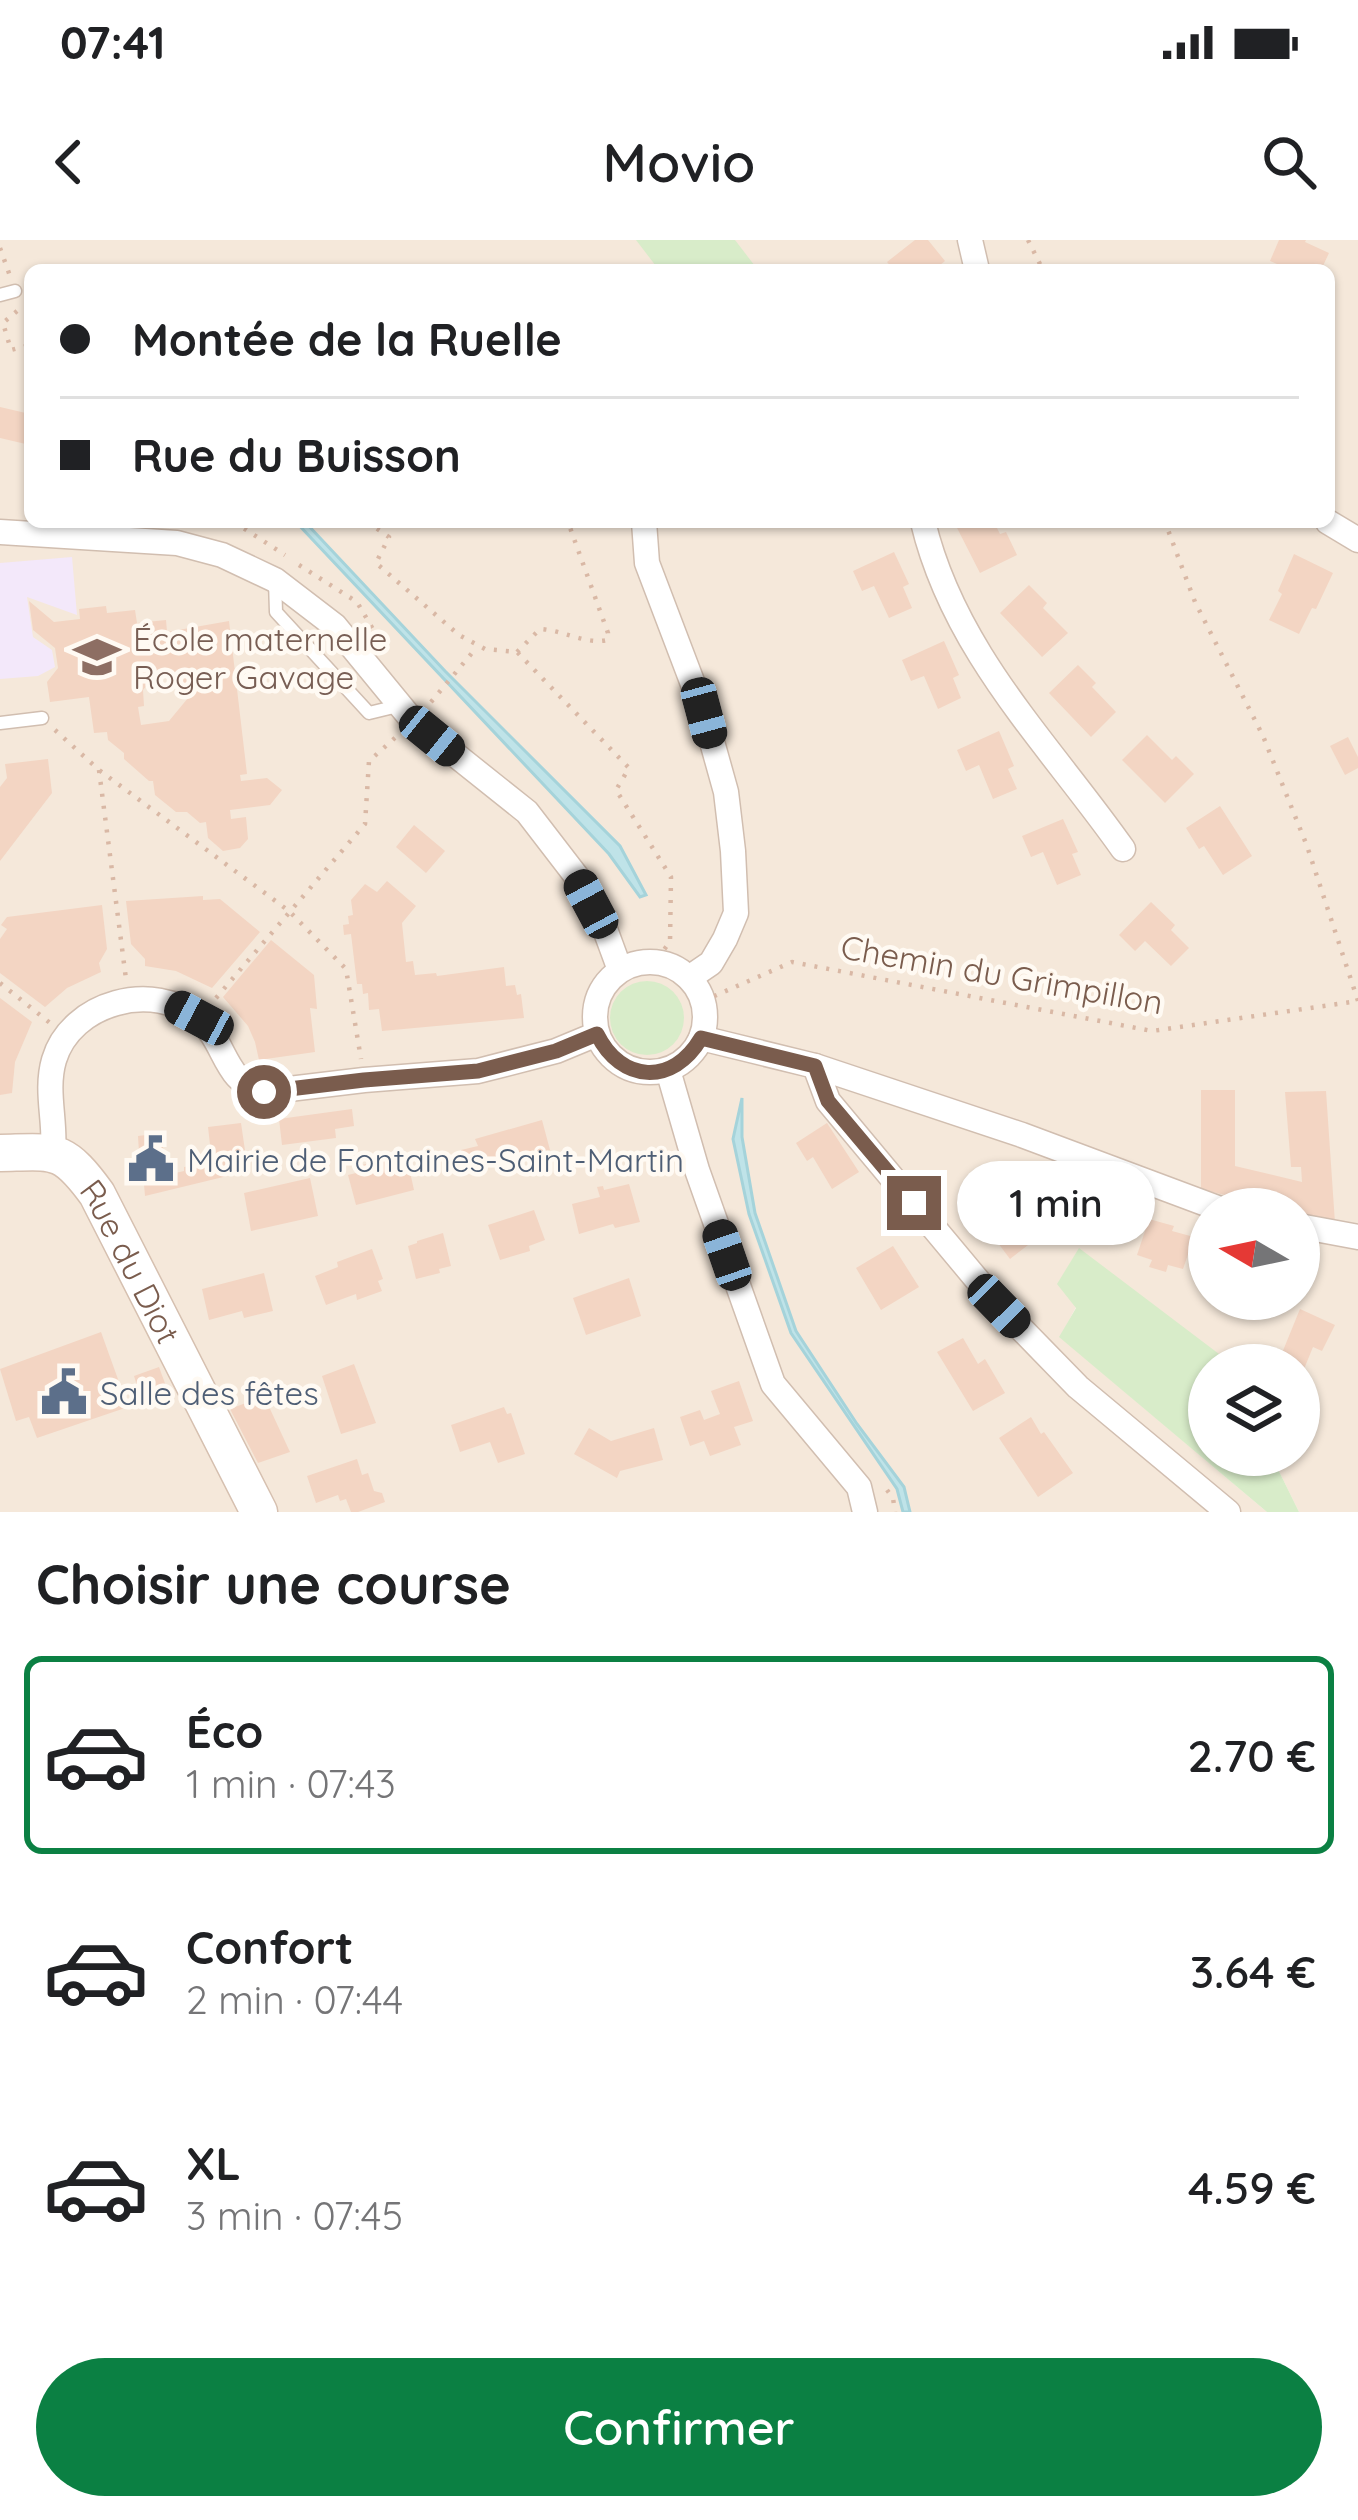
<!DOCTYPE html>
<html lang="fr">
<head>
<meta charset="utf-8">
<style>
  :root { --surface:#fff; --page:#f6f6f6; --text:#202124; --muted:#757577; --line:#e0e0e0; --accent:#0b8043 }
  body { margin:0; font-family:Quicksand,sans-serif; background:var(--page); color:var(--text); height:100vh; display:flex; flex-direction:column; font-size:45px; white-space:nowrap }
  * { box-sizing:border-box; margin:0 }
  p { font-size:39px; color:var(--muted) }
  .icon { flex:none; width:66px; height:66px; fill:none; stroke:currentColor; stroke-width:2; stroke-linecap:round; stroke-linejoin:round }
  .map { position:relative; height:1272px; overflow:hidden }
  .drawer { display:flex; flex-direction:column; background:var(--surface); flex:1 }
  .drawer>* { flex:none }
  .banner { position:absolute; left:24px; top:24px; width:1311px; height:264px; border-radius:18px; box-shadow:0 3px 9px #0004; display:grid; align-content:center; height:264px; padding:0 36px; background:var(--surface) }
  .needle { width:78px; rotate:279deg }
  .controls { position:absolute; left:1188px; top:948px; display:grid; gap:24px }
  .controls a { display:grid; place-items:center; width:132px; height:132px; border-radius:50%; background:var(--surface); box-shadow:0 3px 9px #0004; font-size:60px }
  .end { position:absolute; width:54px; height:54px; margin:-27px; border:15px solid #7a5c4d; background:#fff; box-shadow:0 0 0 6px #fff }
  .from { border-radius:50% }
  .bubble { position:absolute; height:84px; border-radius:42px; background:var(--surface); box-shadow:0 3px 9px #0004; font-size:39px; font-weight:600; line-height:84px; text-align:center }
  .car { position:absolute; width:36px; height:72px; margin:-36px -18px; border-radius:15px; box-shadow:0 0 9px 3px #0007; background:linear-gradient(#222 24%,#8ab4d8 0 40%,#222 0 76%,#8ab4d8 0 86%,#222 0) }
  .banner b { display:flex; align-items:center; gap:42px; height:114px; font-size:45px }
  .banner b+b { border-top:3px solid var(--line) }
  .banner i { width:30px; height:30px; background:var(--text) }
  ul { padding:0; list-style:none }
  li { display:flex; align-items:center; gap:36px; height:198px; margin:0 24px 18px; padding:0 12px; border:6px solid transparent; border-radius:18px }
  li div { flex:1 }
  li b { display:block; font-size:45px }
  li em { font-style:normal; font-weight:600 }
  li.current { border-color:var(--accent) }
  li>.icon { width:108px; height:108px; stroke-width:1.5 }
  h2 { padding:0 36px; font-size:54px; line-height:144px }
  .action { display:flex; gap:24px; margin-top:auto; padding:24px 36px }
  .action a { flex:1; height:138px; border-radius:72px; background:var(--accent); color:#fff; font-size:48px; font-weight:600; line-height:138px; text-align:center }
  .status { display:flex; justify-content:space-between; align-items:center; height:84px; padding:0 60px; background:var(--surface); direction:ltr }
  .status svg { height:33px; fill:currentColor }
  header { display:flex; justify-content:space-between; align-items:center; height:156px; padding:0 36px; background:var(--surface); font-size:54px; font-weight:600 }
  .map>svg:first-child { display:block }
</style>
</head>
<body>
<div class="status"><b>07:41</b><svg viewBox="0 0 49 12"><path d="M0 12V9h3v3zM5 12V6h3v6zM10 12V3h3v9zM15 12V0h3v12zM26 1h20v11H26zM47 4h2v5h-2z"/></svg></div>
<header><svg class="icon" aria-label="back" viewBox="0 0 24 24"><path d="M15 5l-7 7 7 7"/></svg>Movio<svg class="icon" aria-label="search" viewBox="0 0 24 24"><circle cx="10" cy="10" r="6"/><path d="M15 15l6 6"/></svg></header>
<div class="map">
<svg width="1358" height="1272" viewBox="0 0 1358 1272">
  <rect width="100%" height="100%" fill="#fdf6ec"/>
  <path fill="#f5e8da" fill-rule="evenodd" d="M 0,0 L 1358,0 L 1358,1272 L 1299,1272 L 1271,1215 L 1299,1215 L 1299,1125 L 1227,1125 L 1223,1117 L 1076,1067 L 1060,1097 L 1267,1272 L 0,1272 ZM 30,30 L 1329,30 L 1329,282 L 30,282 ZM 1209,969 L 1299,969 L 1299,1059 L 1209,1059 Z"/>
  <polygon fill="#f3e8fa" points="72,317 77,375 27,357 33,397 52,410 55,427 38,436 0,439 0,323"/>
  <g fill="#d8ecc9">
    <polygon points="636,0 735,0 758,30 659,30"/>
    <circle cx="647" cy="778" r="37"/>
    <polygon points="1079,1008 1223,1117 1227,1125 1209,1125 1209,1215 1271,1215 1299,1272 1267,1272 1059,1097 1076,1068 1057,1044"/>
  </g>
  <g fill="#bfe3e8" stroke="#a5d3da" stroke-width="3">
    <polygon points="296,282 305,282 445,431 620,606 646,655 640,657 609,614"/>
    <polygon points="742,858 742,897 755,973 796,1091 857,1184 904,1247 910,1272 903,1272 897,1249 791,1093 749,974 733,899"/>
  </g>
  <g fill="#f3d5c3" fill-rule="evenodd">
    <polygon points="915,0 928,0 945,21 940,25 944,30 894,30 887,22"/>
    <polygon points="1279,0 1306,0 1305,2 1329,13 1321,30 1291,30 1270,21"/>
    <polygon points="0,167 30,174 30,205 0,198"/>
    <polygon points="954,282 994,282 1000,294 1006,292 1017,315 980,333"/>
    <polygon points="894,312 909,344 903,347 912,368 889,378 874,346 862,351 853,331"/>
    <polygon points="1294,314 1333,333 1316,369 1312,368 1299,394 1269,380 1282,354 1278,351"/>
    <polygon points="1029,345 1047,363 1043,368 1068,393 1042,417 1000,373"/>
    <path d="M 29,361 L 54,382 L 80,379 L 79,369 L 106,366 L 107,373 L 135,370 L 137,383 L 166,380 L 167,392 L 229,381 L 247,534 L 240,535 L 241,541 L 267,538 L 282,550 L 270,565 L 230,570 L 231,579 L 246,577 L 248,599 L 240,608 L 223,611 L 208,598 L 206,582 L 200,583 L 187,572 L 176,572 L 155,555 L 153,541 L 149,541 L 124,519 L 124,513 L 108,500 L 107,492 L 94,493 L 89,457 L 50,462 L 47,442 L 58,428 L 55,408 L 33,390 ZM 158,432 L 188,458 L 169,481 L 141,485 L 138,467 L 144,466 L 143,450 Z"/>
    <polygon points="944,401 959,435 953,438 961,458 938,469 924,436 911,441 902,420"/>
    <polygon points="1078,425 1096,443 1092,447 1116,472 1091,497 1049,453"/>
    <polygon points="999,491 1014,526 1008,529 1017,549 993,559 979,525 966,531 957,510"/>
    <polygon points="1147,495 1172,520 1176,516 1194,534 1165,563 1122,520"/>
    <polygon points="1348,497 1358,517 1358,528 1345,535 1330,506"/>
    <polygon points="48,519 52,553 0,621 0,547 7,538 5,524"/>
    <polygon points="1220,566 1252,616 1223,635 1204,606 1199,609 1186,588"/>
    <polygon points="1063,579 1078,612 1072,614 1081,635 1057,645 1043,612 1031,617 1022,596"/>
    <polygon points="414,585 445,611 426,633 396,607"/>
    <polygon points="387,641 416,666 402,683 406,722 413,721 415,735 436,733 437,736 504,727 506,746 515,745 517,755 521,754 524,778 382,791 379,769 369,770 368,753 363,754 362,744 357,744 351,694 344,695 343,685 349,684 348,676 353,675 351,660 365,644 377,652"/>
    <polygon points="203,656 203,660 220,659 260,692 212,748 176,731 145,726 145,719 131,704 126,661"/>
    <polygon points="1151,662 1175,685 1171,690 1189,708 1171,726 1145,701 1135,711 1119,695"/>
    <polygon points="102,665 107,709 99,723 101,732 67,748 45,767 0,733 0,699 7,689 1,685 7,677"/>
    <polygon points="271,700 314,735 317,769 310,768 315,812 259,820 255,802 248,786 223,757"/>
    <polygon points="0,758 32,782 15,822 12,853 0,855"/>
    <polygon points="1201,850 1235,850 1235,926 1302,942 1301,927 1291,927 1285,852 1326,851 1335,983 1299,974 1299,969 1280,969 1201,949"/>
    <polygon points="352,869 354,886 335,889 336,898 282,905 279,879"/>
    <polygon points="542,880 550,910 467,933 461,910 478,906 475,899"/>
    <polygon points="241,883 248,931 145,956 144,944 141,945 138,896 161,893 167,935 184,931 184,927 212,922 208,887"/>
    <polygon points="827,883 859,932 832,949 813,917 807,921 796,903"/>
    <polygon points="406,914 414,950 356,965 348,935 356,933 354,927"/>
    <polygon points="310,938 318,976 251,991 244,953"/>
    <polygon points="629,944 640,982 615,988 613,984 579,994 572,964 600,957 597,947 603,946 604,950"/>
    <polygon points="1012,948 1045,992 1010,1019 989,991 997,986 984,969"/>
    <polygon points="534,970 545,1000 529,1006 530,1011 500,1020 488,985"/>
    <polygon points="1149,979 1174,986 1172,991 1194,997 1183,1029 1168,1025 1166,1032 1149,1027 1152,1020 1137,1015"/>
    <polygon points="443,993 451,1026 439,1029 440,1033 416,1039 408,1006 417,1003 417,1001"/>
    <polygon points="893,1006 919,1047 881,1070 856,1028"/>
    <polygon points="372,1009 383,1039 378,1041 382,1051 357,1060 356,1054 326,1065 315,1036 338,1027 337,1022"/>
    <polygon points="264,1033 273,1071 244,1078 242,1071 209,1080 202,1049"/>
    <polygon points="629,1038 641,1076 586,1095 573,1058"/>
    <polygon points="1213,1059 1267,1059 1262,1072 1242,1062 1238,1070"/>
    <polygon points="1300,1069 1335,1085 1322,1111 1313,1107 1304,1129 1280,1118"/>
    <polygon points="101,1092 128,1167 37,1198 29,1177 16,1181 0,1129"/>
    <polygon points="963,1098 978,1124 985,1119 1005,1153 973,1171 937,1112"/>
    <polygon points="354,1124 376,1183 341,1194 322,1136"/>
    <polygon points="159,1127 166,1146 140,1155 134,1136"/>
    <polygon points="739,1141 753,1181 734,1187 741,1205 710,1216 704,1201 690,1206 680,1177 700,1170 704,1180 720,1174 711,1151"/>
    <polygon points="264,1156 290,1212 258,1223 230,1169"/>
    <polygon points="504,1167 507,1174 511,1173 525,1214 498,1223 490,1202 460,1212 451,1185"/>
    <polygon points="1031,1177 1041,1194 1044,1192 1073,1233 1038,1257 999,1198"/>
    <polygon points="589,1188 611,1201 654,1188 663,1220 620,1231 617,1238 574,1214"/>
    <polygon points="357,1219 362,1235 368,1233 374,1251 382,1253 385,1262 358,1272 351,1272 346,1259 340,1261 338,1255 316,1263 307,1236"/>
  </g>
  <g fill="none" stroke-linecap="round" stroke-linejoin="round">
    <defs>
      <g id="lane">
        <polyline points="0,55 15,51"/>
        <polyline points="275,341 276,372 369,473 402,465"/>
        <polyline points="0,483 42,478"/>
      </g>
      <g id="street">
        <polyline points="970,0 977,30"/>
        <polyline points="644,282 647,323 704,473 726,552 733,611 736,673 725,699 711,723 689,738"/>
        <path d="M 923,282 C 954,412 1049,504 1123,609"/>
        <polyline points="1328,282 1358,300"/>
        <polyline points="0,292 177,303 222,315 275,340 335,386 413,481 527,572 577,637 606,692 620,730"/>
        <circle cx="650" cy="777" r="55"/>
        <polyline points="701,798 815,826 1022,895 1220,969"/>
        <polyline points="815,826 828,861 999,1066 1078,1147 1228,1272"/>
        <polyline points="668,830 697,930 773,1144 859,1247 865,1272"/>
        <path d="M 53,912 C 56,881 45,851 54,820 C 71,762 154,740 199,779 C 227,803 223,842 264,852 L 364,840 L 478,831 L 556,811 L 597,794"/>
        <polyline points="1299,986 1358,997"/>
      </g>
      <g id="secondary">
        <path id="s1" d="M 0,913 C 55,912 62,906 97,954 L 259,1272"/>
      </g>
    </defs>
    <use href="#lane" stroke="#d1beb0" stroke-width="15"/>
    <use href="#street" stroke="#d1beb0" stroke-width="27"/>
    <use href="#secondary" stroke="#d6c0b0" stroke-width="39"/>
    <g stroke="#d9b8a5" stroke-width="4.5" stroke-dasharray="3 9" stroke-linecap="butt">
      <polyline points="1028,0 1043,30"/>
      <polyline points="0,8 10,36"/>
      <polyline points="17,71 3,83 11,110 30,105"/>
      <polyline points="234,282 285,315"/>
      <polyline points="367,282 389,297 376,323 459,395 485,409 517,412 629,528 616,550 671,637 670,702 655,721"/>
      <polyline points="299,325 357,362 374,391"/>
      <path d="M 517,412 L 540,389 C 562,390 587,405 607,400 L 608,393 L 568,282"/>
      <polyline points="431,462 477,407"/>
      <polyline points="55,490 99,530 289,671 346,729 361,819"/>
      <polyline points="99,530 126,739"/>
      <polyline points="0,743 50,783"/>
      <polyline points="216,758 365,584 369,521 397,496"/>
      <polyline points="703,761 792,722 1152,791 1358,761 1307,606 1263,496 1195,362 1165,282"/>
      <polyline points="887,1250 893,1258 895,1272"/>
    </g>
    <use href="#lane" stroke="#fff" stroke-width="12"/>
    <use href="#street" stroke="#fff" stroke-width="24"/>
    <use href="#secondary" stroke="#fff" stroke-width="36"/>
  </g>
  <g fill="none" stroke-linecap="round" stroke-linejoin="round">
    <path stroke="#7a5c4d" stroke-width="15" d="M 264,852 L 364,840 L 478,831 L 556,811 L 597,794 C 621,843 673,846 701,798 L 815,826 L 828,861 L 914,963"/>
  </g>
  <defs>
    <symbol id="school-bare" viewBox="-9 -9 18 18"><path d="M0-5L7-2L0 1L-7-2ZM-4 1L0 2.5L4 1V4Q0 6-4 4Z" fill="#8d6e63" stroke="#fffaf3" stroke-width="2.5" paint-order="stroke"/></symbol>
    <symbol id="civic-bare" viewBox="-9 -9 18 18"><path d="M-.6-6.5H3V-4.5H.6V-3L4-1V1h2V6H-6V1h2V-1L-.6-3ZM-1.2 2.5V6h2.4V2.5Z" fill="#5c6f8a" stroke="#fffaf3" stroke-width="2.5" paint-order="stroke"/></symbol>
  </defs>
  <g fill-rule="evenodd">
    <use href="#school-bare" x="64" y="384" width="66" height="66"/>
    <use href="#civic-bare" x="118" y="886" width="66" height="66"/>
    <use href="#civic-bare" x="31" y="1119" width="66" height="66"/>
  </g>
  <g text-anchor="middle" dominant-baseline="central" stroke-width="9" stroke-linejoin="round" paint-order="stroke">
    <g font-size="33" fill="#785e54" stroke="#fffaf3" text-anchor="start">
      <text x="133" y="398">École maternelle<tspan x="133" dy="38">Roger Gavage</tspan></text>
    </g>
    <g font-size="33" fill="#7a5c4d" stroke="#fffaf3">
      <text transform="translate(1002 734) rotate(10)">Chemin du Grimpillon</text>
      <text stroke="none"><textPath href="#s1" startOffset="189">Rue du Diot</textPath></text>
    </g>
    <g font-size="33" fill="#4e5e75" stroke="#fffaf3" text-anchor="start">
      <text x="187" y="919">Mairie de Fontaines-Saint-Martin</text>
      <text x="100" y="1152">Salle des fêtes</text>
    </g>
  </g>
</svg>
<div class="controls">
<a><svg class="needle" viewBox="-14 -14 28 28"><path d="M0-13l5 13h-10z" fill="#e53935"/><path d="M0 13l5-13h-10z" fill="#757577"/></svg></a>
<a><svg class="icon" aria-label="layers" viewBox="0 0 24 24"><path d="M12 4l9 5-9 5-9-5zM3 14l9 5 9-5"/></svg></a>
</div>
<i class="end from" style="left:264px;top:852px"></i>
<i class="end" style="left:914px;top:963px"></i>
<div class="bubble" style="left:957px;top:921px;width:198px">1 min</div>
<i class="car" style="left:704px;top:473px;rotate:165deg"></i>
<i class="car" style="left:432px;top:496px;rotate:129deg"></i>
<i class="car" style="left:591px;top:664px;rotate:332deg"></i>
<i class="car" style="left:199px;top:778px;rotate:298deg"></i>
<i class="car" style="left:727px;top:1015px;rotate:341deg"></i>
<i class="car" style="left:999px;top:1066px;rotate:136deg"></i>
<div class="banner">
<b><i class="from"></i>Montée de la Ruelle</b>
<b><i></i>Rue du Buisson</b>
</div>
</div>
<section class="drawer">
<h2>Choisir une course</h2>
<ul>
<li class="current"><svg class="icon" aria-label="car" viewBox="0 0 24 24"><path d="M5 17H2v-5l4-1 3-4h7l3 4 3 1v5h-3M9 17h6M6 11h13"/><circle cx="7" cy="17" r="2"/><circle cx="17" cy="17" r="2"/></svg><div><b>Éco</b><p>1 min · 07:43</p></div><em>2.70 €</em></li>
<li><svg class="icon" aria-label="car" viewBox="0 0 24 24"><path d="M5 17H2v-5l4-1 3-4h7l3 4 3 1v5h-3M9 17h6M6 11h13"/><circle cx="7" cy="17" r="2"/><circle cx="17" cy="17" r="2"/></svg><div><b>Confort</b><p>2 min · 07:44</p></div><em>3.64 €</em></li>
<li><svg class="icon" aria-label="car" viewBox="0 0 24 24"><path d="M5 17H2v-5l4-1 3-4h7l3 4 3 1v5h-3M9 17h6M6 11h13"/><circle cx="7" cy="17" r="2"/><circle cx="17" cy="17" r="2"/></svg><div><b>XL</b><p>3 min · 07:45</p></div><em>4.59 €</em></li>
</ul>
<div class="action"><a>Confirmer</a></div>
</section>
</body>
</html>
